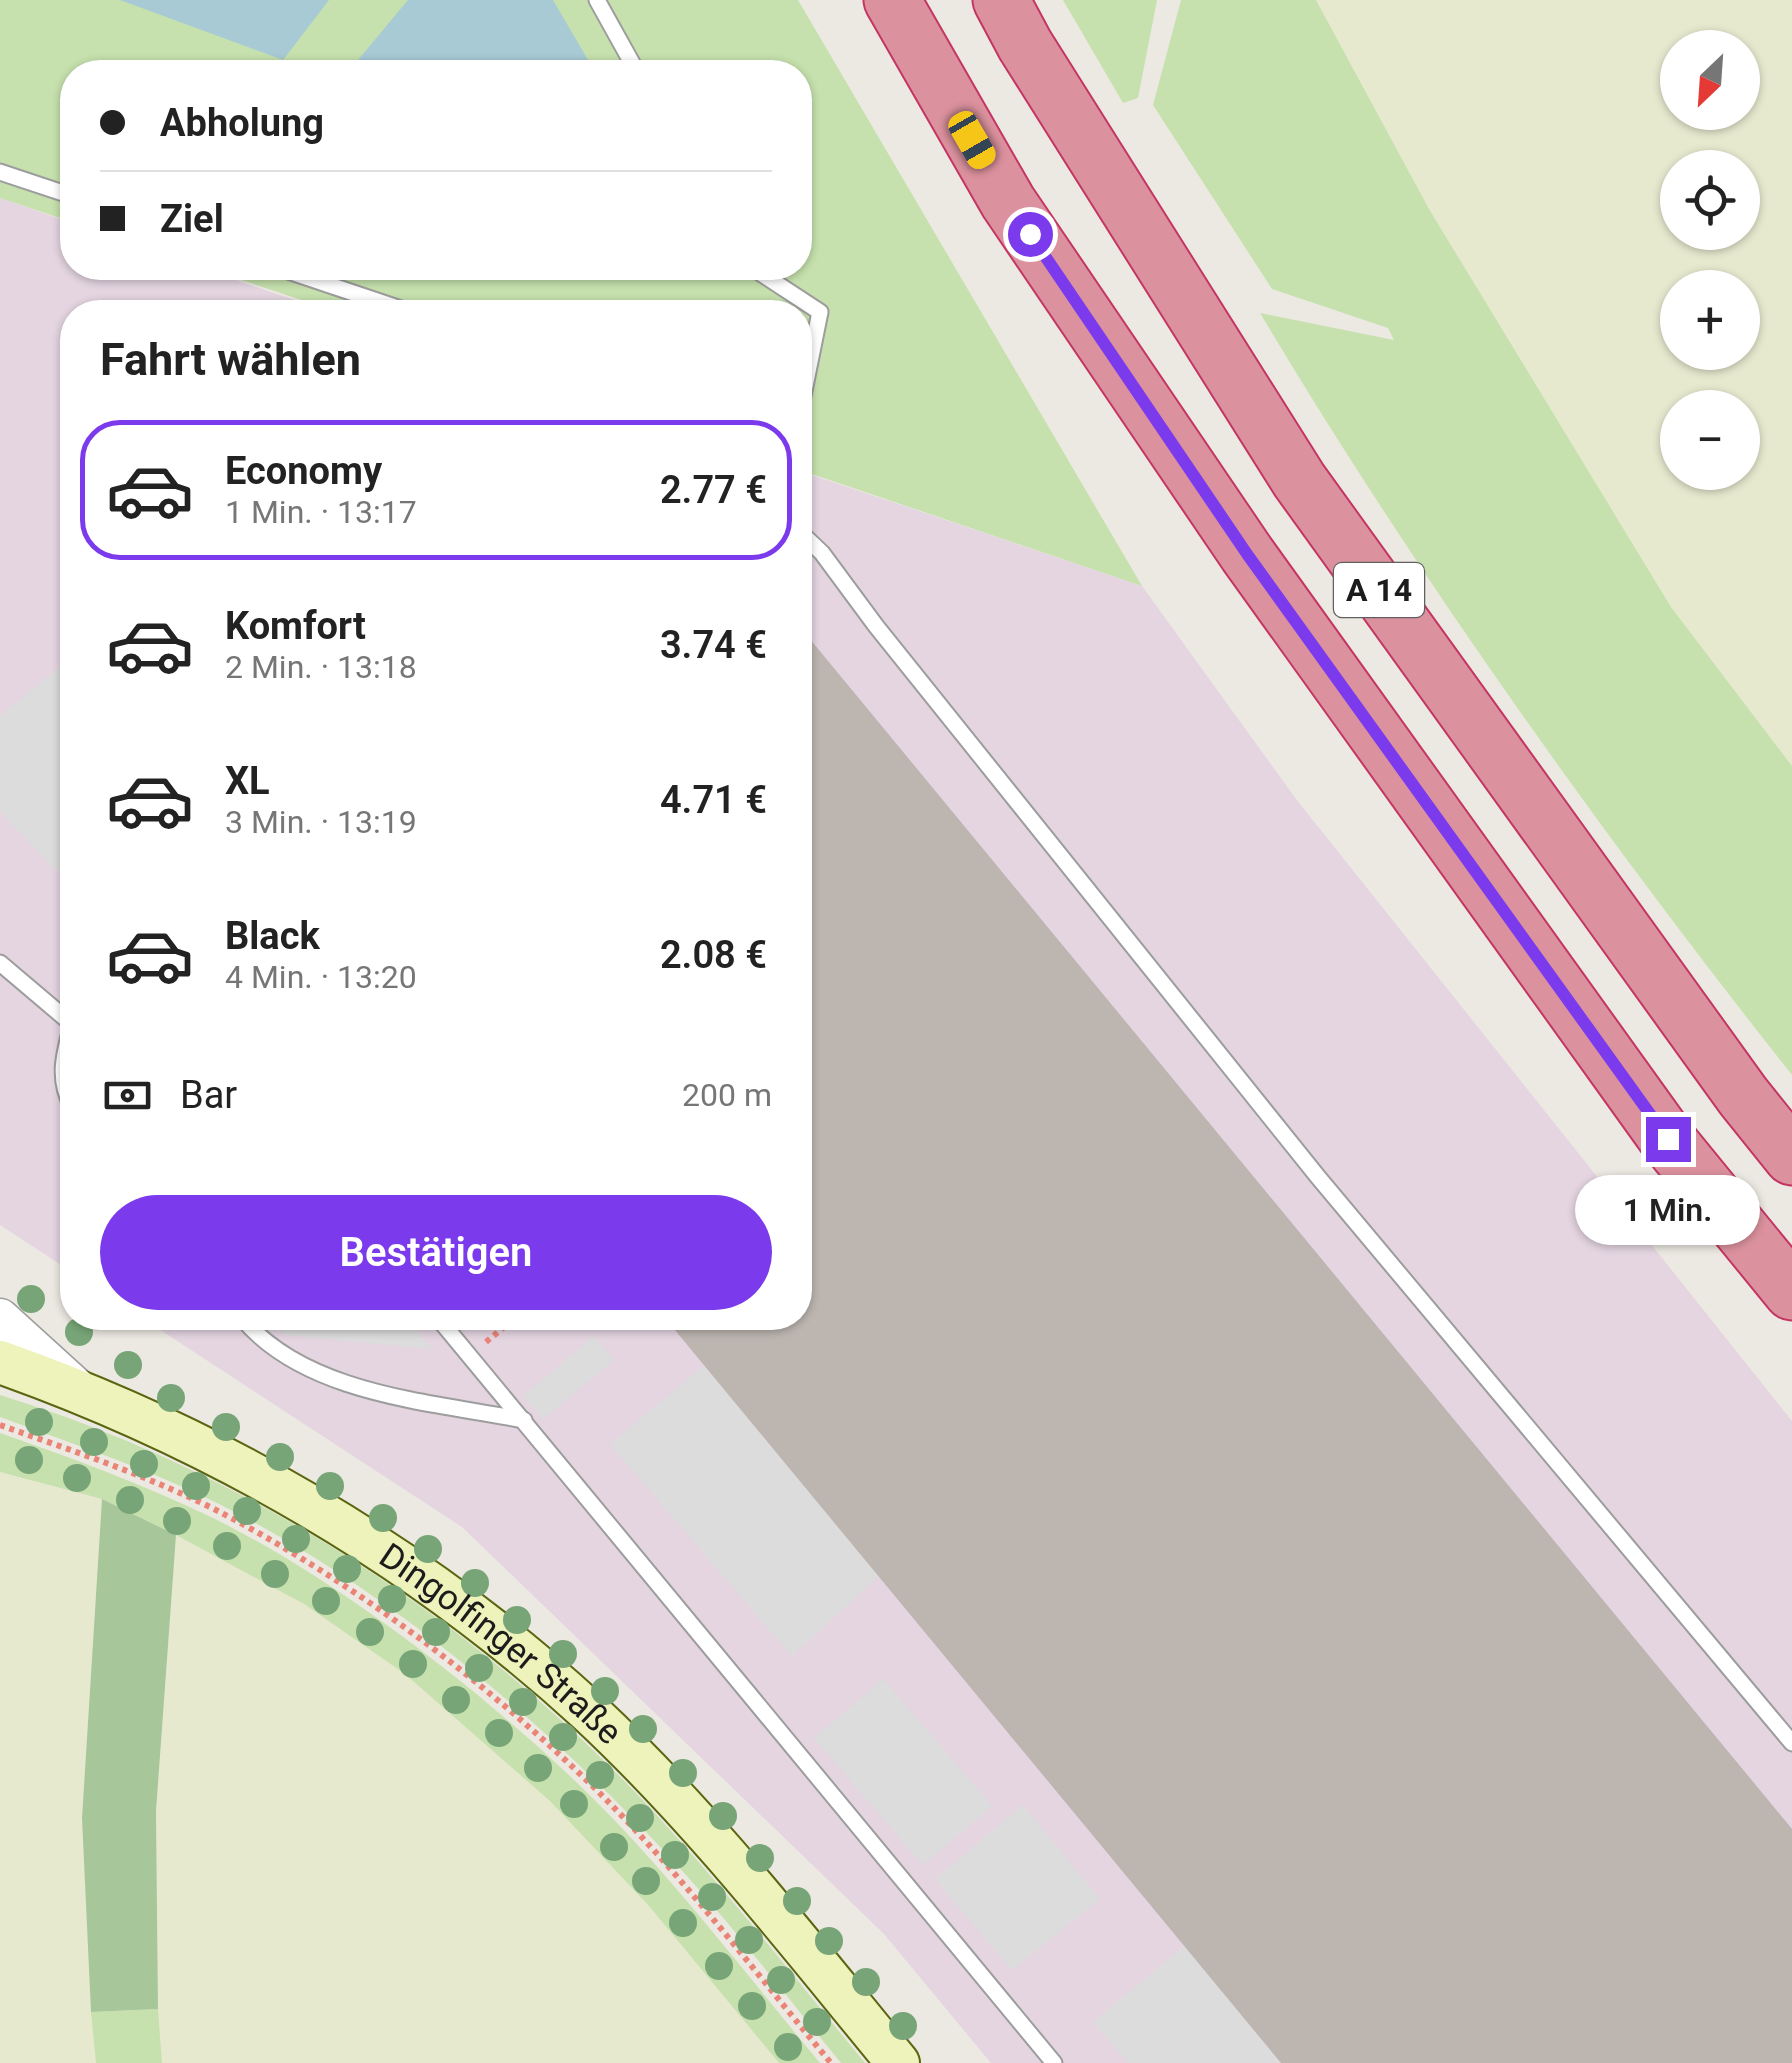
<!DOCTYPE html>
<html lang="de">
<head>
<meta charset="utf-8">
<style>
  :root { --surface:#fff; --page:#f2f2f2; --text:#222; --muted:#767676; --line:#e0e0e0; --accent:#7c3aed }
  body { margin:0; font-family:Roboto,sans-serif; background:var(--page); color:var(--text); height:100vh; display:flex; flex-direction:column; font-size:38px; white-space:nowrap }
  * { box-sizing:border-box; margin:0 }
  p { font-size:32px; color:var(--muted) }
  .icon { flex:none; width:55px; height:55px; fill:none; stroke:currentColor; stroke-width:2; stroke-linecap:round; stroke-linejoin:round }
  .map { position:relative; flex:1; overflow:hidden }
  .drawer { position:absolute; left:60px; top:300px; width:752px; height:1030px; display:flex; flex-direction:column; background:var(--surface); border-radius:40px; box-shadow:0 2px 8px #0004 }
  .drawer>* { flex:none }
  .hud { position:absolute; left:60px; top:60px; width:752px; height:220px; border-radius:40px; box-shadow:0 2px 8px #0004; display:grid; align-content:center; height:220px; padding:0 40px; background:var(--surface) }
  .needle { width:65px; rotate:205deg }
  .tools { position:absolute; left:1660px; top:30px; display:grid; gap:20px }
  .tools a { display:grid; place-items:center; width:100px; height:100px; border-radius:50%; background:var(--surface); box-shadow:0 2px 8px #0004; font-size:50px }
  .end { position:absolute; width:45px; height:45px; margin:-22px; border:12px solid #7c3aed; background:#fff; box-shadow:0 0 0 5px #fff }
  .from { border-radius:50% }
  .bubble { position:absolute; height:70px; border-radius:35px; background:var(--surface); box-shadow:0 2px 8px #0004; font-size:32px; font-weight:600; line-height:70px; text-align:center }
  .car { position:absolute; width:30px; height:60px; margin:-30px -15px; border-radius:12px; box-shadow:0 0 8px 2px #0007; background:linear-gradient(#f5c518 24%,#345 0 40%,#f5c518 0 76%,#345 0 86%,#f5c518 0) }
  .hud b { display:flex; align-items:center; gap:35px; height:95px; font-size:38px }
  .hud b+b { border-top:2px solid var(--line) }
  .hud i { width:25px; height:25px; background:var(--text) }
  ul { padding:0; list-style:none }
  li { display:flex; align-items:center; gap:30px; height:140px; margin:0 20px 15px; padding:0 20px; border:5px solid transparent; border-radius:40px }
  li div { flex:1 }
  li b { display:block; font-size:38px }
  li em { font-style:normal; font-weight:600 }
  li.selected { border-color:var(--accent) }
  li>.icon { width:90px; height:90px; stroke-width:1.5 }
  h2 { padding:0 40px; font-size:45px; line-height:120px }
  .pay { display:flex; align-items:center; gap:25px; height:110px; padding:0 40px; font-size:38px }
  .pay p { margin-inline-start:auto }
  .action { display:flex; gap:20px; margin-top:auto; padding:20px 40px }
  .action a { flex:1; height:115px; border-radius:60px; background:var(--accent); color:#fff; font-size:40px; font-weight:600; line-height:115px; text-align:center }
  .map>svg:first-child { display:block }
</style>
</head>
<body>
<div class="map">
<svg width="1792" height="2063" viewBox="0 0 1792 2063">
  <rect width="100%" height="100%" fill="#ece9e2"/>
  <g fill="#e4d5e1">
    <polygon points="0,198 72,223 72,268 200,268 330,312 72,312 72,1272 0,1225"/>
    <polygon points="800,471 1142,586 1296,799 1792,1421 1792,2063 991,2063 884,1934 462,1527 142,1318 800,1318"/>
  </g>
  <g fill="#e7e9cf" fill-rule="evenodd">
    <path d="M 1316,0 L 1792,0 L 1792,766 L 1671,607 L 1429,209 ZM 1678,48 L 1742,48 L 1742,112 L 1678,112 ZM 1678,168 L 1742,168 L 1742,232 L 1678,232 ZM 1678,288 L 1742,288 L 1742,352 L 1678,352 ZM 1678,408 L 1742,408 L 1742,472 L 1678,472 Z"/>
    <polygon points="0,1472 102,1499 82,1818 96,2063 0,2063"/>
    <polygon points="176,1535 304,1604 405,1674 550,1801 649,1906 779,2063 162,2063 158,2009 156,1811"/>
  </g>
  <g fill="#c6e1ad">
    <polygon points="0,0 798,0 1142,586 800,470 800,312 338,312 205,268 800,268 800,72 72,72 72,222 0,198"/>
    <polygon points="1063,0 1157,0 1138,98 1123,103"/>
    <path d="M 1181,0 L 1316,0 L 1429,209 L 1671,607 L 1792,766 L 1792,1075 C 1602,835 1417,576 1260,313 L 1394,340 L 1388,328 L 1272,289 L 1153,105 Z"/>
    <path d="M 0,1395 C 241,1469 460,1611 635,1792 C 717,1878 790,1972 865,2063 L 841,2063 C 790,2001 740,1935 686,1875 C 556,1731 394,1592 219,1504 C 149,1469 73,1444 0,1417 Z"/>
    <path d="M 0,1433 C 72,1458 142,1484 211,1517 C 335,1578 471,1683 572,1778 C 663,1864 740,1967 820,2063 L 779,2063 L 649,1906 L 550,1801 L 405,1674 L 304,1604 L 176,1535 L 102,1499 L 0,1472 Z"/>
    <polygon points="158,2009 162,2063 96,2063 91,2012"/>
  </g>
  <polygon fill="#a7c79b" points="102,1499 176,1535 156,1811 158,2009 91,2012 82,1818"/>
  <g fill="#dcdcdc">
    <polygon points="72,657 72,876 54,869 0,811 0,716"/>
    <polygon points="270,1318 407,1318 432,1349 285,1335"/>
    <polygon points="594,1336 614,1360 543,1419 523,1396"/>
    <polygon points="704,1366 879,1576 792,1656 610,1444"/>
    <polygon points="883,1679 992,1806 923,1865 814,1738"/>
    <polygon points="1023,1805 1100,1899 1012,1970 935,1879"/>
    <polygon points="1184,1946 1281,2063 1128,2063 1093,2022"/>
  </g>
  <g fill="#a7cad5">
    <polygon points="120,0 329,0 283,60"/>
    <polygon points="408,0 553,0 595,72 348,72"/>
  </g>
  <polygon fill="#bcb5b0" points="800,627 1792,1829 1792,2063 1281,2063 665,1318 800,1318"/>
  <g fill="none" stroke-linecap="round" stroke-linejoin="round">
    <defs>
      <g id="service">
        <polyline points="597,0 637,72"/>
        <polyline points="0,172 72,196"/>
        <polyline points="279,268 410,312"/>
        <polyline points="753,268 820,312 800,411"/>
        <polyline points="800,532 822,553 876,626 1318,1177 1792,1743"/>
        <polyline points="0,963 72,1024"/>
        <path d="M 72,1025 C 64,1054 57,1079 72,1106"/>
        <path d="M 242,1318 C 306,1395 432,1402 524,1420"/>
        <polyline points="438,1318 1054,2063"/>
      </g>
      <polyline id="tertiary" points="0,1318 77,1388"/>
      <g id="secondary">
        <path id="s1" d="M 0,1362 C 215,1438 419,1556 588,1711 C 702,1817 799,1943 898,2063"/>
      </g>
      <g id="motorway">
        <polyline points="892,0 1008,202 1247,554 1667,1139 1792,1292"/>
        <polyline points="1001,0 1025,45 1299,480 1743,1096 1792,1157"/>
      </g>
    </defs>
    <use href="#service" stroke="#9d9d9d" stroke-width="19"/>
    <use href="#tertiary" stroke="#9d9d9d" stroke-width="41"/>
    <use href="#secondary" stroke="#5a6510" stroke-width="46"/>
    <use href="#motorway" stroke="#c33664" stroke-width="59"/>
    <g stroke="#ea8476" stroke-width="6" stroke-dasharray="5 5" stroke-linecap="butt">
      <polyline points="486,1342 515,1318"/>
      <path d="M 0,1425 C 73,1451 149,1476 218,1511 C 348,1579 472,1671 578,1772 C 671,1860 749,1965 831,2063"/>
    </g>
    <use href="#service" stroke="#fff" stroke-width="15"/>
    <use href="#tertiary" stroke="#fff" stroke-width="38"/>
    <use href="#secondary" stroke="#eef2bb" stroke-width="42"/>
    <use href="#motorway" stroke="#dc929e" stroke-width="55"/>
  </g>
  <g fill="#77a577">
    <circle cx="31" cy="1299" r="14"/>
    <circle cx="79" cy="1332" r="14"/>
    <circle cx="128" cy="1365" r="14"/>
    <circle cx="171" cy="1398" r="14"/>
    <circle cx="39" cy="1422" r="14"/>
    <circle cx="226" cy="1427" r="14"/>
    <circle cx="94" cy="1442" r="14"/>
    <circle cx="280" cy="1457" r="14"/>
    <circle cx="29" cy="1460" r="14"/>
    <circle cx="144" cy="1464" r="14"/>
    <circle cx="77" cy="1478" r="14"/>
    <circle cx="196" cy="1486" r="14"/>
    <circle cx="330" cy="1486" r="14"/>
    <circle cx="130" cy="1500" r="14"/>
    <circle cx="247" cy="1511" r="14"/>
    <circle cx="383" cy="1518" r="14"/>
    <circle cx="177" cy="1521" r="14"/>
    <circle cx="296" cy="1539" r="14"/>
    <circle cx="227" cy="1546" r="14"/>
    <circle cx="428" cy="1549" r="14"/>
    <circle cx="347" cy="1569" r="14"/>
    <circle cx="275" cy="1574" r="14"/>
    <circle cx="475" cy="1583" r="14"/>
    <circle cx="392" cy="1599" r="14"/>
    <circle cx="326" cy="1601" r="14"/>
    <circle cx="517" cy="1620" r="14"/>
    <circle cx="370" cy="1632" r="14"/>
    <circle cx="436" cy="1632" r="14"/>
    <circle cx="563" cy="1654" r="14"/>
    <circle cx="413" cy="1664" r="14"/>
    <circle cx="479" cy="1668" r="14"/>
    <circle cx="605" cy="1691" r="14"/>
    <circle cx="456" cy="1700" r="14"/>
    <circle cx="523" cy="1702" r="14"/>
    <circle cx="643" cy="1729" r="14"/>
    <circle cx="499" cy="1733" r="14"/>
    <circle cx="563" cy="1737" r="14"/>
    <circle cx="538" cy="1768" r="14"/>
    <circle cx="683" cy="1773" r="14"/>
    <circle cx="600" cy="1775" r="14"/>
    <circle cx="574" cy="1804" r="14"/>
    <circle cx="723" cy="1816" r="14"/>
    <circle cx="640" cy="1818" r="14"/>
    <circle cx="614" cy="1847" r="14"/>
    <circle cx="675" cy="1855" r="14"/>
    <circle cx="760" cy="1858" r="14"/>
    <circle cx="646" cy="1881" r="14"/>
    <circle cx="712" cy="1897" r="14"/>
    <circle cx="797" cy="1901" r="14"/>
    <circle cx="683" cy="1923" r="14"/>
    <circle cx="749" cy="1940" r="14"/>
    <circle cx="829" cy="1941" r="14"/>
    <circle cx="719" cy="1966" r="14"/>
    <circle cx="781" cy="1980" r="14"/>
    <circle cx="866" cy="1982" r="14"/>
    <circle cx="752" cy="2006" r="14"/>
    <circle cx="817" cy="2022" r="14"/>
    <circle cx="903" cy="2026" r="14"/>
    <circle cx="788" cy="2047" r="14"/>
  </g>
  <g fill="none" stroke-linecap="round" stroke-linejoin="round">
    <polyline stroke="#7c3aed" stroke-width="12" points="1030,234 1247,554 1668,1139"/>
  </g>
  <g text-anchor="middle" dominant-baseline="central" stroke-width="8" stroke-linejoin="round" paint-order="stroke">
    <rect fill="#fff" stroke="#606060" stroke-width="2.5" x="1334" y="563" width="90" height="54" rx="8"/>
    <g font-size="32" font-weight="bold" fill="#1c1c1c">
      <text x="1379" y="590">A 14</text>
    </g>
    <g font-size="35" fill="#1c1c1c" stroke="#fff">
      <text stroke="none"><textPath href="#s1" startOffset="578">Dingolfinger Straße</textPath></text>
    </g>
  </g>
</svg>
<div class="tools">
<a><svg class="needle" viewBox="-14 -14 28 28"><path d="M0-13l5 13h-10z" fill="#e53935"/><path d="M0 13l5-13h-10z" fill="#767676"/></svg></a>
<a><svg class="icon" aria-label="locate" viewBox="0 0 24 24"><circle cx="12" cy="12" r="6"/><path d="M12 2v4M12 18v4M2 12h4M18 12h4"/></svg></a>
<a>+</a>
<a>−</a>
</div>
<i class="end from" style="left:1030px;top:234px"></i>
<i class="end" style="left:1668px;top:1139px"></i>
<div class="bubble" style="left:1575px;top:1175px;width:185px">1 Min.</div>
<i class="car" style="left:972px;top:140px;rotate:150deg"></i>
<div class="hud">
<b><i class="from"></i>Abholung</b>
<b><i></i>Ziel</b>
</div>
<section class="drawer">
<h2>Fahrt wählen</h2>
<ul>
<li class="selected"><svg class="icon" aria-label="car" viewBox="0 0 24 24"><path d="M5 17H2v-5l4-1 3-4h7l3 4 3 1v5h-3M9 17h6M6 11h13"/><circle cx="7" cy="17" r="2"/><circle cx="17" cy="17" r="2"/></svg><div><b>Economy</b><p>1 Min. · 13:17</p></div><em>2.77 €</em></li>
<li><svg class="icon" aria-label="car" viewBox="0 0 24 24"><path d="M5 17H2v-5l4-1 3-4h7l3 4 3 1v5h-3M9 17h6M6 11h13"/><circle cx="7" cy="17" r="2"/><circle cx="17" cy="17" r="2"/></svg><div><b>Komfort</b><p>2 Min. · 13:18</p></div><em>3.74 €</em></li>
<li><svg class="icon" aria-label="car" viewBox="0 0 24 24"><path d="M5 17H2v-5l4-1 3-4h7l3 4 3 1v5h-3M9 17h6M6 11h13"/><circle cx="7" cy="17" r="2"/><circle cx="17" cy="17" r="2"/></svg><div><b>XL</b><p>3 Min. · 13:19</p></div><em>4.71 €</em></li>
<li><svg class="icon" aria-label="car" viewBox="0 0 24 24"><path d="M5 17H2v-5l4-1 3-4h7l3 4 3 1v5h-3M9 17h6M6 11h13"/><circle cx="7" cy="17" r="2"/><circle cx="17" cy="17" r="2"/></svg><div><b>Black</b><p>4 Min. · 13:20</p></div><em>2.08 €</em></li>
</ul>
<div class="pay"><svg class="icon" aria-label="cash" viewBox="0 0 24 24"><path d="M3 7h18v10H3z"/><circle cx="12" cy="12" r="2"/></svg>Bar<p>200 m</p></div>
<div class="action"><a>Bestätigen</a></div>
</section>
</div>
</body>
</html>
